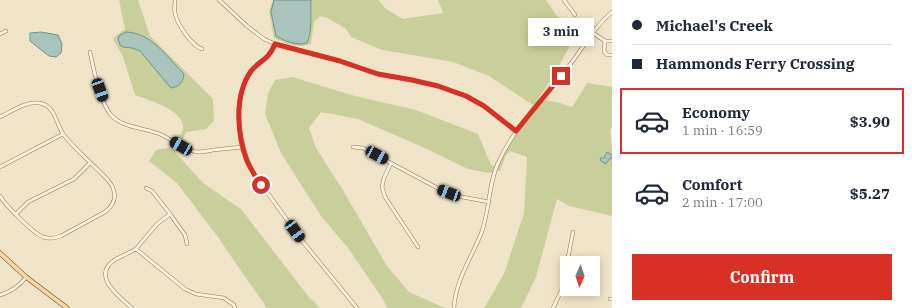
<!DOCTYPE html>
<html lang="en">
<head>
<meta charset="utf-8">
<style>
  :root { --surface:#fff; --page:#f2f2f3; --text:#1f2937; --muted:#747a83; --line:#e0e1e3; --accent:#d93025 }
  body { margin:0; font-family:"IBM Plex Serif",serif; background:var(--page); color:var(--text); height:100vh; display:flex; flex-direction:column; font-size:15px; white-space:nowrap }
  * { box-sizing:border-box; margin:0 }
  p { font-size:13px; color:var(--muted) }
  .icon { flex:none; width:22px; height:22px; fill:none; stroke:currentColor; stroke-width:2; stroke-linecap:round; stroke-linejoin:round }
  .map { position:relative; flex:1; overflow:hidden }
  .side { display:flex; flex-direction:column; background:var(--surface); width:300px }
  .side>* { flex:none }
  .banner { display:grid; align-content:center; height:88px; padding:0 20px; background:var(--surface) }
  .needle { width:26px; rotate:183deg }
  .fabs { position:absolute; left:560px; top:256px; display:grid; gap:8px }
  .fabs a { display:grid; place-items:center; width:40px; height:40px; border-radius:0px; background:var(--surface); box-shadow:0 2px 10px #0003; font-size:20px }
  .end { position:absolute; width:18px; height:18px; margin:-9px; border:5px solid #d93025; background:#fff; box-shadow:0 0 0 2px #fff }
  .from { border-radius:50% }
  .bubble { position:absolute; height:28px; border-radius:0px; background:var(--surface); box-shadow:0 2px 10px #0003; font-size:13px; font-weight:800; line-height:28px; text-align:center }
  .car { position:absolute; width:12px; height:24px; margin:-12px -6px; border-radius:5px; box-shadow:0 0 3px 1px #0007; background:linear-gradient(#222 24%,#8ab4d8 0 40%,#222 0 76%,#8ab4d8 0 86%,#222 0) }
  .banner b { display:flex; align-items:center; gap:14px; height:38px; font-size:15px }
  .banner b+b { border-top:1px solid var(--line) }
  .banner i { width:10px; height:10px; background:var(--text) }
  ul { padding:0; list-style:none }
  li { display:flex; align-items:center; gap:12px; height:66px; margin:0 8px 6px; padding:0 12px; border:2px solid transparent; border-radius:0px }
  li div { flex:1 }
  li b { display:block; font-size:15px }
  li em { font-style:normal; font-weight:800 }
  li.active { border-color:var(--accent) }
  li>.icon { width:36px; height:36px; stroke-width:1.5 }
  .action { display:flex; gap:8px; margin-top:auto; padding:8px 20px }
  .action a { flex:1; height:46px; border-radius:0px; background:var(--accent); color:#fff; font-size:16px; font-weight:800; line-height:46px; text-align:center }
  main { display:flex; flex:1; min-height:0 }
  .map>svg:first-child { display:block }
</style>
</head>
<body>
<main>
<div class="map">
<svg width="612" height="308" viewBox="0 0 612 308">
  <rect width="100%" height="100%" fill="#f0e4c8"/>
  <g fill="#c9cf9b">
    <path d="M 119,0 L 138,0 L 150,36 L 213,99 L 214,121 L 206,129 L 186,132 L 176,153 L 203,183 L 241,209 L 308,296 L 320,308 L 267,308 L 217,236 L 177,183 L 149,161 L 156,150 L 172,147 C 173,145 174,141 176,138 C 178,135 182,134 183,129 C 185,110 148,100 135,95 L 123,57 L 114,41 L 113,38 L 125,29 Z"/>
    <path d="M 273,0 L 378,0 L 386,9 L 403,19 L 443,13 L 438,0 L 546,0 L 557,16 L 578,30 L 555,74 L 538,99 L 557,102 L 572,107 L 587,83 L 612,87 L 612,127 L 610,130 L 612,147 L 612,216 L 569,206 L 557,199 L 536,277 L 521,308 L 484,308 L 504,274 L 524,213 L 527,157 L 510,151 L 506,155 L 500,171 L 488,173 L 468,169 L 429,150 L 358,119 L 321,112 L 309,128 L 316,148 L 344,192 L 387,266 L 409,292 L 445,308 L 387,308 L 383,299 L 348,248 L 321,216 L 281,153 L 265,114 L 268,93 L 275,80 L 292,77 L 355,96 L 416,110 L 478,134 L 491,165 L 494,166 L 520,123 L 533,105 L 489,76 L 453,62 L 382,50 L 351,37 L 345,28 L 327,18 L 320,16 L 314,22 L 311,44 C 298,49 286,44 274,38 L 269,11 Z"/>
  </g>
  <g fill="#a9c4bc" stroke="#6f938a">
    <path d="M 274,0 L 311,0 C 310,15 313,29 307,43 C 296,46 285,41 276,36 L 271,12 Z"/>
    <polygon points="41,32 58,35 62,44 61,53 56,57 49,56 30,41 30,33"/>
    <path d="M 126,32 C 152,33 167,57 183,73 L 184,76 C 182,83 179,86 172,88 L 170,87 L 140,51 L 132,48 L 123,47 L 120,45 L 118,38 L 120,35 Z"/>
    <polygon points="607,152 612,155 612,159 610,158 606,164 601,161 600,158 604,158"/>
  </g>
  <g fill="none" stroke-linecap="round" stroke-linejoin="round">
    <defs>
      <g id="minor">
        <path d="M 175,0 C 175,4 174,9 175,13 C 177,24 192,46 202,49"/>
        <polyline points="219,0 247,26 264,39 275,44 339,61 377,74 411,80 438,86 466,96 484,106 516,131"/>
        <polyline points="564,0 575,15"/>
        <polyline points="593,33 605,41 612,41"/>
        <polyline points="0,34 6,31"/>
        <polyline points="605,41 604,51 607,55 612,55"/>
        <path d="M 275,44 C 268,61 259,60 251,72 C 230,101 239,143 253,173 L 303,242 L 357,308"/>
        <path d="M 90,52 C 93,67 101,104 111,115 C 122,128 147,128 162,135 C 174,141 184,151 198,152 C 203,152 208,151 213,150 C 223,149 233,148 243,147"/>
        <path d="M 0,117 C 12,111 29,99 43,104 C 55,108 57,125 63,134 C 74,148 88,160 100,172 C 105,177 111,182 113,188 C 117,198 113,206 105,212 L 61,236 C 56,238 49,239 43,237 C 33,233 5,205 0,196"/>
        <polyline points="353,147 363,148 441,190 457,196 489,202"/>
        <polyline points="391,163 384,178 382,187 385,197 418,247"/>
        <polyline points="0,167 63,134"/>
        <polyline points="146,188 152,191 170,214 185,235 187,244"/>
        <polyline points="16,214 28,202 74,179 90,163"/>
        <polyline points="136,249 157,224 170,214"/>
        <polyline points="567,263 573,232"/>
        <path d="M 0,295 C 11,291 19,287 26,277"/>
        <polyline points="610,299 612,299"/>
        <path d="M 132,308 C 118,296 90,275 116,259 C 122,256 129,253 136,249 L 185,289 L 196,294 L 224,298 L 234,305 L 235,308"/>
        <path d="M 454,308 C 455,282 471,258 481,234 C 490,211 488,183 499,161 C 515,126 545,97 569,66 C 583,48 594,27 612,12"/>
        <polyline points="553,308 563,287 567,266"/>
      </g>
      <polyline id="major" points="0,253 26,277 67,308"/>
    </defs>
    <use href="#minor" stroke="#8d765c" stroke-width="4"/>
    <use href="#major" stroke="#5b4430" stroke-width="5"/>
    <use href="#minor" stroke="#faf1dc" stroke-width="3"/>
    <use href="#major" stroke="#f3d9a0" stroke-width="4"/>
  </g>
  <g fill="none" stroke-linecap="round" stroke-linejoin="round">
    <path stroke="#d93025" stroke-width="5" d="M 261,185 C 256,177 251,170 247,161 C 237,135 234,95 251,71 C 260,60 268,61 275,44 L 340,61 L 378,74 L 412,80 L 438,86 L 466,96 L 484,106 L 516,131 L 561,76"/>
  </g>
</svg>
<div class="fabs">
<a><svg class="needle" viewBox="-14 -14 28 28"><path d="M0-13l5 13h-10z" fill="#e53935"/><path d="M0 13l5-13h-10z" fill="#747a83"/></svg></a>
</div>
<i class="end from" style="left:261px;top:185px"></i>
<i class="end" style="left:561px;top:76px"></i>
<div class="bubble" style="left:528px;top:18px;width:66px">3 min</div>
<i class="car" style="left:100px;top:90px;rotate:160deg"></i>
<i class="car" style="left:181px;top:146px;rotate:300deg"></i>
<i class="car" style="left:377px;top:155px;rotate:118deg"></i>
<i class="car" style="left:449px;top:193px;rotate:291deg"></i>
<i class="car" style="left:295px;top:231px;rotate:144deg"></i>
</div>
<section class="side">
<div class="banner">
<b><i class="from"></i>Michael's Creek</b>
<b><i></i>Hammonds Ferry Crossing</b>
</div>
<ul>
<li class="active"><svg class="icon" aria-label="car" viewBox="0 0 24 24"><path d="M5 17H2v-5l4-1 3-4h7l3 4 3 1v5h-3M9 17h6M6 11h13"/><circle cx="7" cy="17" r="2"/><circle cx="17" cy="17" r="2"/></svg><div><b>Economy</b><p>1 min · 16:59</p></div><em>$3.90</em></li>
<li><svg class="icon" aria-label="car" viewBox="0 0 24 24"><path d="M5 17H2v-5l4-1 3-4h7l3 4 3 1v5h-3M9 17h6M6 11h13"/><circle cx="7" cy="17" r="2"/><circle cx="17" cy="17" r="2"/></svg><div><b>Comfort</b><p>2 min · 17:00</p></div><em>$5.27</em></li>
</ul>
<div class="action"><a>Confirm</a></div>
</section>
</main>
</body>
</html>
